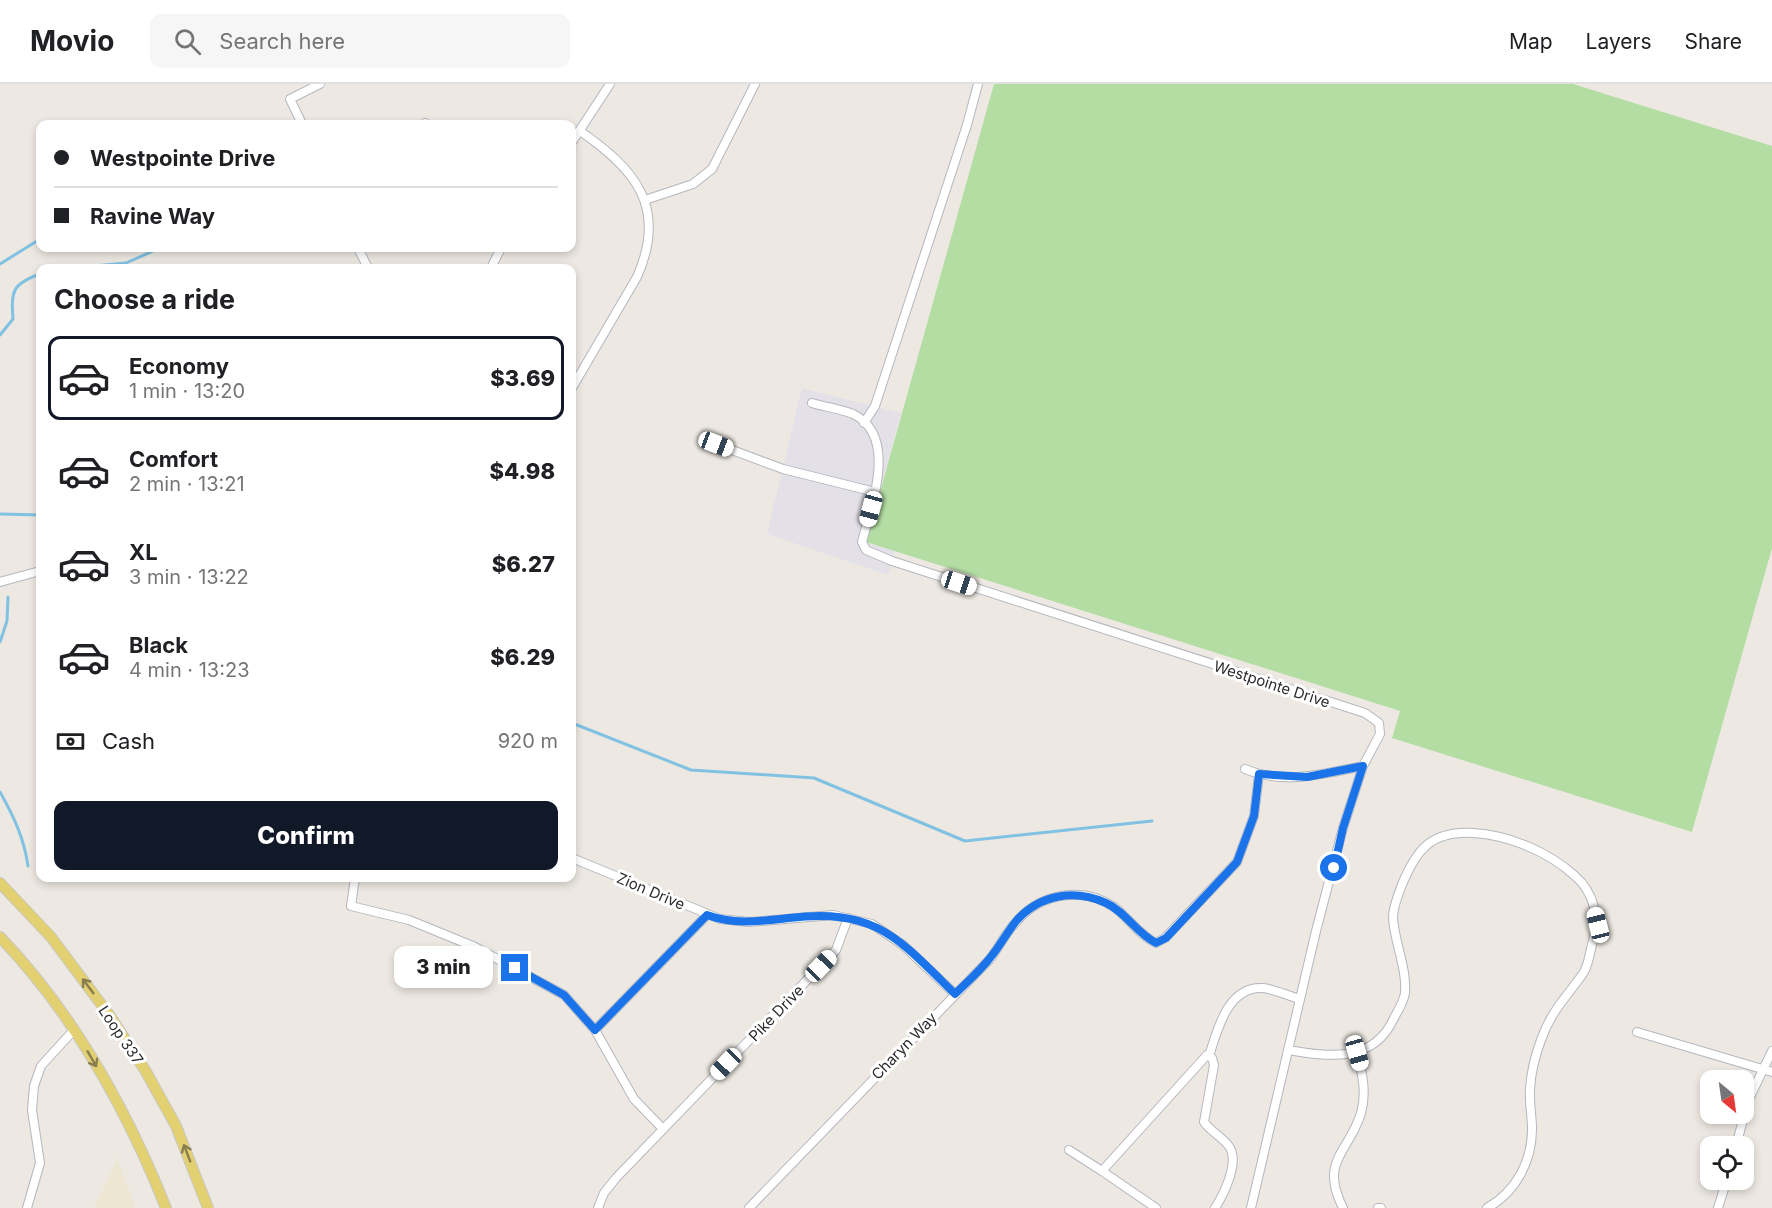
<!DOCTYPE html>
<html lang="en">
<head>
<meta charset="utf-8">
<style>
  :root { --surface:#fff; --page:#f6f6f6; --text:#202124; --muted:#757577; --line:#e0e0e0; --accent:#111827 }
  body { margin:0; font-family:Inter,sans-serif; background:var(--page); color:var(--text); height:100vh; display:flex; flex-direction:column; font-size:22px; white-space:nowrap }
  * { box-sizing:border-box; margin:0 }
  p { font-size:20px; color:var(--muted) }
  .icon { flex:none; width:33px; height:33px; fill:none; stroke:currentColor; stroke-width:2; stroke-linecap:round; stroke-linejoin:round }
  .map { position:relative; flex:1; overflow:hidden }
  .side { position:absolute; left:36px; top:180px; width:540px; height:618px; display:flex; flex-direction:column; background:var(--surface); border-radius:12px; box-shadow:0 3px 9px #0003 }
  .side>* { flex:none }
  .guide { position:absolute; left:36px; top:36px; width:540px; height:132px; border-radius:12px; box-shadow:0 3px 9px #0003; display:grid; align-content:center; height:132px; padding:0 18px; background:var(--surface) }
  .needle { width:39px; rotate:151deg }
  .fabs { position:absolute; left:1700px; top:986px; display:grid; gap:12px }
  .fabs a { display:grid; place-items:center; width:54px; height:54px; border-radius:12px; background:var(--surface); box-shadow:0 3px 9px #0003; font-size:30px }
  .end { position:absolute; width:27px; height:27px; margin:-14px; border:8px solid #1a73e8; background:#fff; box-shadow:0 0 0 3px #fff }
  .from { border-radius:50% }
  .bubble { position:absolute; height:42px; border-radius:12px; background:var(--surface); box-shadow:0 3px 9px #0003; font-size:20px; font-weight:800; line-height:42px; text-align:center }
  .car { position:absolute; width:18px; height:36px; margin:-18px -9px; border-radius:8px; box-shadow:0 0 4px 2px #0007; background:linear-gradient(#fff 24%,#345 0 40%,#fff 0 76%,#345 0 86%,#fff 0) }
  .guide b { display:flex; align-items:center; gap:21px; height:57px; font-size:22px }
  .guide b+b { border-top:2px solid var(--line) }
  .guide i { width:15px; height:15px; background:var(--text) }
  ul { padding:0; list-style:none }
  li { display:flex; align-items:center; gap:18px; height:84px; margin:0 12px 9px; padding:0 6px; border:3px solid transparent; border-radius:12px }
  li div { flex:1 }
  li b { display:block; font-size:22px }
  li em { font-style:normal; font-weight:800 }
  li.selected { border-color:var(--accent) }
  li>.icon { width:54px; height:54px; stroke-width:1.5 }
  h2 { padding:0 18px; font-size:27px; line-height:72px }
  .pay { display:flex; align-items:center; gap:15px; height:66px; padding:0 18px; font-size:22px }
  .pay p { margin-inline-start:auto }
  .primary-button { display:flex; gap:12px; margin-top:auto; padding:12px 18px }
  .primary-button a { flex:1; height:69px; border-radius:12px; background:var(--accent); color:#fff; font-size:24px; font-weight:800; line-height:69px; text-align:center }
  header { display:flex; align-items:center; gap:36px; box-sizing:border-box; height:84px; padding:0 30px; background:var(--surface); border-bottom:2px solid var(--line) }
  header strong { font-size:28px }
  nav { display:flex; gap:33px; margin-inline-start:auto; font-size:21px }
  .search { width:420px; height:54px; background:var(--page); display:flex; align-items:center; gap:15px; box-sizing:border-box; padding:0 21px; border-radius:12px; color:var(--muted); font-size:22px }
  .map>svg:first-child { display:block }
</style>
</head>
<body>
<header>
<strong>Movio</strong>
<div class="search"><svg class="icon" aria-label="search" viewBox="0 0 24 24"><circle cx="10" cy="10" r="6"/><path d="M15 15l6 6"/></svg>Search here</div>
<nav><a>Map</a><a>Layers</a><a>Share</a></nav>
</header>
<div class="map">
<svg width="1772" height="1124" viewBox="0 0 1772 1124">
  <rect width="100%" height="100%" fill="#ede9e2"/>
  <polygon fill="#e3e1e7" points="802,304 901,329 866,458 895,467 888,491 767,450"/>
  <polygon fill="#ece6d3" points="117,1075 136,1124 94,1124"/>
  <polygon fill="#b4dda4" points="994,0 1573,0 1772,62 1772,464 1692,748 1392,654 1400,627 866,458"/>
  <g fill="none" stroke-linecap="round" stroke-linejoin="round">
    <g stroke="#81c2e3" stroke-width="3">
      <polyline points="0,180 37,157 40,152"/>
      <polyline points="72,184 126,179 160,164"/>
      <path d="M 0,251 L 13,235 C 11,207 12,200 40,190"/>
      <polyline points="0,430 40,431"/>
      <polyline points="0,558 7,537 8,513"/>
      <polyline points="572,639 691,686 814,694 965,757 1152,737"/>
      <path d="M 0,708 C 14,733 24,754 28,782"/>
    </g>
    <defs>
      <g id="minor">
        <polyline points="302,40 290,15 320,0"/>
        <polyline points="425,40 425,39"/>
        <polyline points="572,58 610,0"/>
        <polyline points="645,116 693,100 712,85 755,0"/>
        <polyline points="358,164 368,184"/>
        <polyline points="491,184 501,164"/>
        <path d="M 572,304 L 637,193 C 668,123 635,85 580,47"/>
        <path d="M 812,319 C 825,323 841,325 853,330 C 899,352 871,422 862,458 L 866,466 L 892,477 L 1365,629 L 1379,639 L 1380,650 L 1363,682 L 1343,744 L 1316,847 L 1251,1124"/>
        <polyline points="864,339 875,322 967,41 978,0"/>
        <polyline points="716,360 783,385 875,408"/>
        <polyline points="0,498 40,487"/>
        <path d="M 1245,685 C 1283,701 1324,690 1363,682"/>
        <polyline points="572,774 720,835 749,838 833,831 872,840 903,861 955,910"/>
        <polyline points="355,794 351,822 409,836 475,863 564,911 595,946 634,1015 663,1045"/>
        <polyline points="595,946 707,831"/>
        <polyline points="1637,948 1772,988"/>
        <path d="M 1288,966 C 1329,973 1374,979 1394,934 C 1398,927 1404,917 1405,909 C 1407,883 1394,858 1393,833 C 1393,824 1398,811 1401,803 C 1416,766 1430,747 1473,749 C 1509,751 1549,768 1575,792 C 1594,808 1600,835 1593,857 C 1590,867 1589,879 1584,888 C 1567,913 1552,925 1541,956 C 1535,972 1531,988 1530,1005 C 1529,1018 1532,1032 1532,1045 C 1532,1077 1516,1108 1487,1124"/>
        <path d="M 1209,972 C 1218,944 1228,902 1263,904 C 1275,905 1288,912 1300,915"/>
        <polyline points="1736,1062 1748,1017 1772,967"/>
        <polyline points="1069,1066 1102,1087"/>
        <polyline points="27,1124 40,1079 32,1026 34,1002 41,982 73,947"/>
        <polyline points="598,1124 604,1109 616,1094 836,866 848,834"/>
        <path d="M 749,1124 L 990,875 C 999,863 1006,848 1017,837 C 1041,809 1083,802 1114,823 C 1129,834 1139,851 1156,859 L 1165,854 L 1237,778 L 1254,732 L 1259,691"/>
        <path d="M 1156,1124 L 1102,1087 L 1207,971 L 1212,974 L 1214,981 L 1204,1038 C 1210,1047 1221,1052 1228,1061 C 1241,1076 1224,1110 1215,1124"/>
        <path d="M 1343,1124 C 1319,1076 1349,1069 1361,1029 C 1367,1008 1362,989 1357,969"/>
        <polyline points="1378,1124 1381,1124"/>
        <polyline points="1718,1124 1727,1095"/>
      </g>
      <g id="major">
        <polyline points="0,799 51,853 110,932 145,986 176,1042 208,1124"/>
        <path d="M 0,853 C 73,929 127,1026 166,1124"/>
      </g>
    </defs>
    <use href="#minor" stroke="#b5b6bf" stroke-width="10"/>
    <use href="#major" stroke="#c8c8c8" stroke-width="12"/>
    <use href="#minor" stroke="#fff" stroke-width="8"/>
    <use href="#major" stroke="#e3d071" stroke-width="10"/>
  </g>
  <defs><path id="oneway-shaft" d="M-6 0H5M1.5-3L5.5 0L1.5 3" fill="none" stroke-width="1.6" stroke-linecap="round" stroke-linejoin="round" transform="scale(1.5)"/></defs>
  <g stroke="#887e4f">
    <use href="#oneway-shaft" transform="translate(88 902) rotate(-127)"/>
    <use href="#oneway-shaft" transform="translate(92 975) rotate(60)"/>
    <use href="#oneway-shaft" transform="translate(187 1069) rotate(-111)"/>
  </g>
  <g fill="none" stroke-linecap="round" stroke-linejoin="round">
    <path stroke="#1a73e8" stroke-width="8" d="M 515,884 L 564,911 L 595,946 L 707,831 C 734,841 761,837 789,834 C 876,824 897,853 955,910 C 967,898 980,887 990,874 C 1000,862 1007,848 1017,836 C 1041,810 1075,805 1106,819 C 1126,828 1136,849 1156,859 L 1166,854 L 1237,778 L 1254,732 L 1259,690 L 1307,693 L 1363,682 L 1343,744 L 1334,784"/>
  </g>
  <g text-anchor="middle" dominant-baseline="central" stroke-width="6" stroke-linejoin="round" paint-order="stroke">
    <g font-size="15" fill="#2d2d2d" stroke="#fff">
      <text transform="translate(1272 600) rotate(18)">Westpointe Drive</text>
      <text transform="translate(651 807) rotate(23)">Zion Drive</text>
      <text transform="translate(776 929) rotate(-46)">Pike Drive</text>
      <text transform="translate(121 951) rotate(56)">Loop 337</text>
      <text transform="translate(904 962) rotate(-46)">Charyn Way</text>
    </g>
  </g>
</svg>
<div class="fabs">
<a><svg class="needle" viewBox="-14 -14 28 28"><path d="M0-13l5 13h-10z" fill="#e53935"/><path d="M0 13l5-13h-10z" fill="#757577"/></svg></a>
<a><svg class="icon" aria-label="locate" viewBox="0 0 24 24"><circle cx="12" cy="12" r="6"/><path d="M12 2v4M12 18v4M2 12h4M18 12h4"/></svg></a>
</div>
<i class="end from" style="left:1334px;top:784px"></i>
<i class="end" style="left:515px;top:884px"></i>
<div class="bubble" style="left:394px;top:862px;width:99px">3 min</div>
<i class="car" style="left:716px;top:360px;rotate:111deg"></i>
<i class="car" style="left:871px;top:425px;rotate:195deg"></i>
<i class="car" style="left:959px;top:499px;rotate:108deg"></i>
<i class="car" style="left:1598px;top:841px;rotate:346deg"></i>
<i class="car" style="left:821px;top:882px;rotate:44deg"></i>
<i class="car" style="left:1357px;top:969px;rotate:164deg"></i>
<i class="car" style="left:726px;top:980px;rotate:224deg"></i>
<div class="guide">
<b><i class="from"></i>Westpointe Drive</b>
<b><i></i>Ravine Way</b>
</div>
<section class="side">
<h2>Choose a ride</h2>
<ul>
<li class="selected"><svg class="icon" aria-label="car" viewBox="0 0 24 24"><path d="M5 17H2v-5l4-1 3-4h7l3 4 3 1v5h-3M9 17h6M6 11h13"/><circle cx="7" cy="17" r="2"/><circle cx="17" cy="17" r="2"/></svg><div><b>Economy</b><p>1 min · 13:20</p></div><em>$3.69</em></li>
<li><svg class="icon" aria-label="car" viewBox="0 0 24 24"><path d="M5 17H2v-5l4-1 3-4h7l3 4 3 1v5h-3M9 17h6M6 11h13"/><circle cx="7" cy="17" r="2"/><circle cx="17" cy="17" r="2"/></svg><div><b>Comfort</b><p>2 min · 13:21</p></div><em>$4.98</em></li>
<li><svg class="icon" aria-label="car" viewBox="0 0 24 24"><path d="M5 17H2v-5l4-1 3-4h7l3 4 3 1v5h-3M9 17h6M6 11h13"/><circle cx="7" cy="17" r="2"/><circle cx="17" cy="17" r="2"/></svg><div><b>XL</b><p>3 min · 13:22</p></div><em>$6.27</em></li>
<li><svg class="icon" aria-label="car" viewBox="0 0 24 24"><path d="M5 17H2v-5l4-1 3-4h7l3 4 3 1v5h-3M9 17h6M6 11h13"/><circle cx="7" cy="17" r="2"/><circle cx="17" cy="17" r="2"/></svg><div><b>Black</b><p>4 min · 13:23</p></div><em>$6.29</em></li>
</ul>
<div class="pay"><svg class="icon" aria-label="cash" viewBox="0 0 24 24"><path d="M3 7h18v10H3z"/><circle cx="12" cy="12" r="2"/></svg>Cash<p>920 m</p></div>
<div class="primary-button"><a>Confirm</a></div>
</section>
</div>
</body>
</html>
